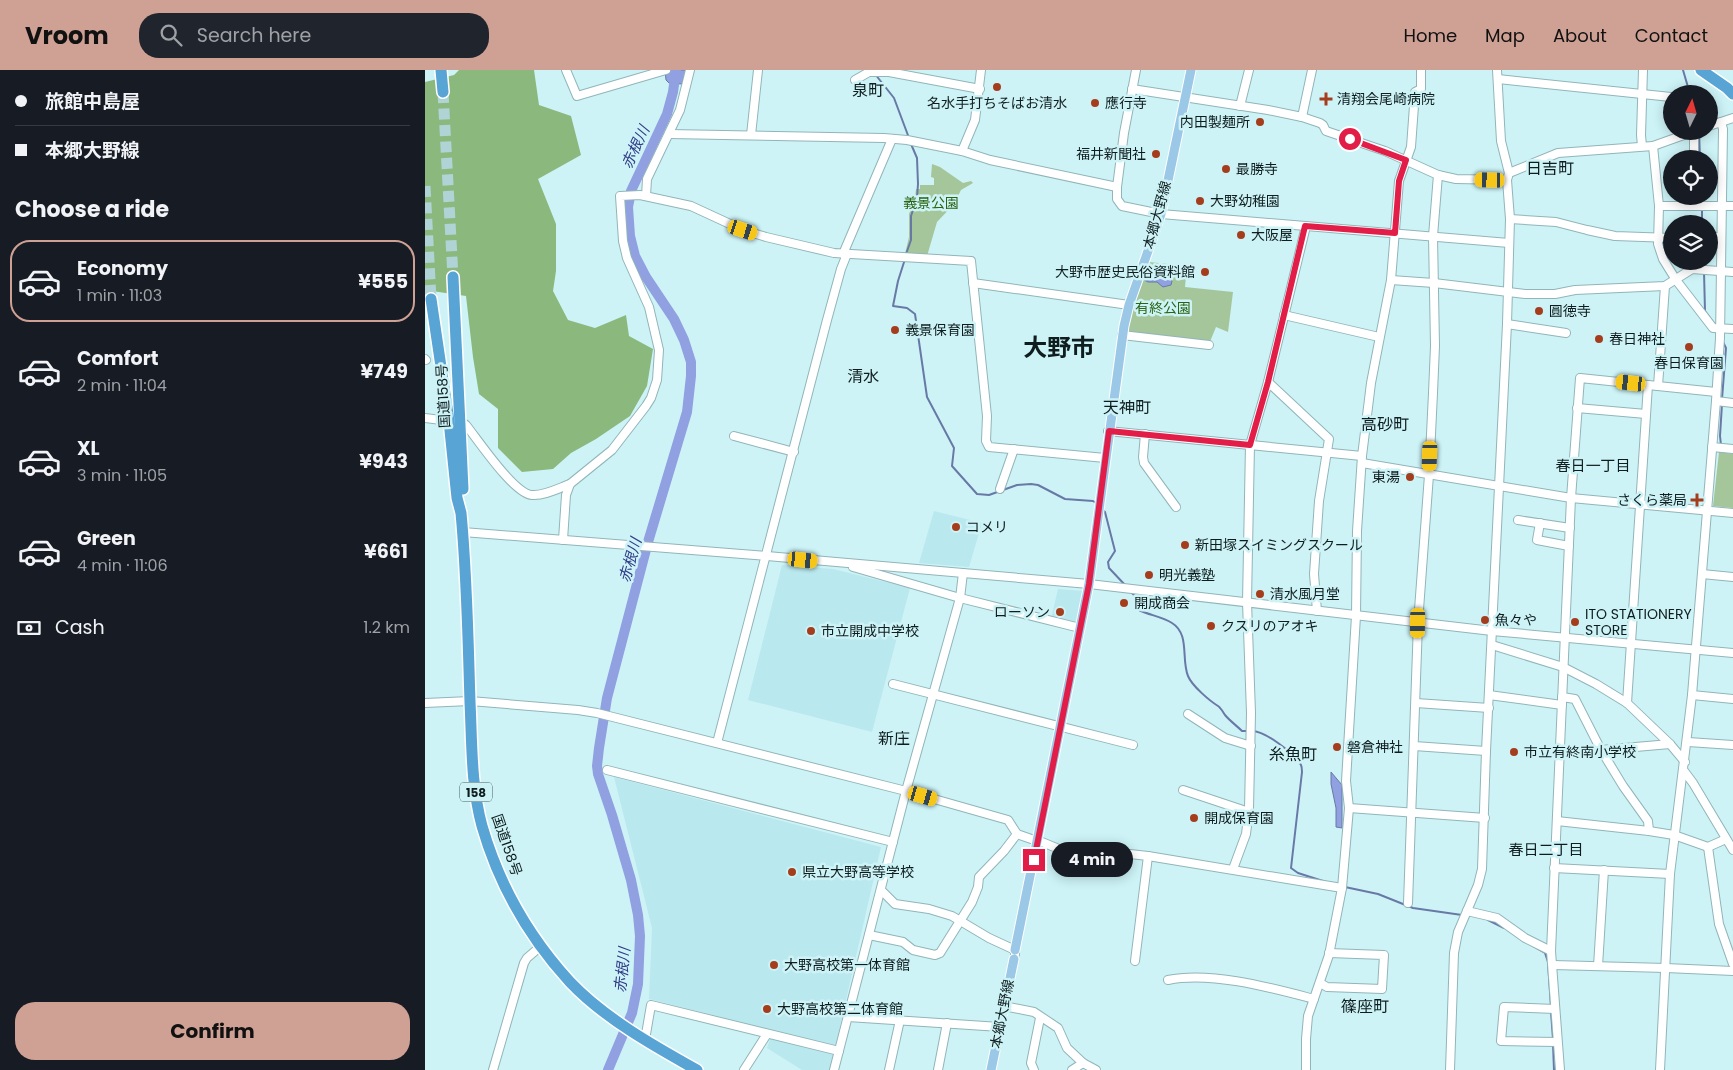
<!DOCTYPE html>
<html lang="en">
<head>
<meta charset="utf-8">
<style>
  :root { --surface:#171b24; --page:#20242c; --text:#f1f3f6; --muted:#9ea1a6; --line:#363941; --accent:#cfa194 }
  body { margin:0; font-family:Poppins,"Noto Sans JP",sans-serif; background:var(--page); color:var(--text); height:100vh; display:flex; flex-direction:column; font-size:19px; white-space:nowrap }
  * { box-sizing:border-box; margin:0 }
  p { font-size:16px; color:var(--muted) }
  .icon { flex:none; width:28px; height:28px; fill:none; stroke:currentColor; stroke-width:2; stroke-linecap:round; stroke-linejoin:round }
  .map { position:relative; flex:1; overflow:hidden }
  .drawer { display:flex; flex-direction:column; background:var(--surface); width:425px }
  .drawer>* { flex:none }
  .banner { display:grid; align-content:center; height:110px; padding:0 15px; background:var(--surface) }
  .needle { width:32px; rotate:5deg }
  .fabs { position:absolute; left:1238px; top:15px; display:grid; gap:10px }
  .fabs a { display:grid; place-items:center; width:55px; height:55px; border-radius:50%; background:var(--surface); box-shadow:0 2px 12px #0003; font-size:25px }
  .end { position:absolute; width:22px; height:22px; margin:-11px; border:6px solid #e11d48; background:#fff; box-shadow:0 0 0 2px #fff }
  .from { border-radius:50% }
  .bubble { position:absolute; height:35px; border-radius:18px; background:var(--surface); box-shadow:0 2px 12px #0003; font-size:16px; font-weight:700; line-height:35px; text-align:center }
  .car { position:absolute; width:15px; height:30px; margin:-15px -8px; border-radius:6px; box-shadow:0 0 4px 1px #0007; background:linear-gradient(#f5c518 24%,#345 0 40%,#f5c518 0 76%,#345 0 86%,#f5c518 0) }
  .banner b { display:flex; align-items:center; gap:18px; height:48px; font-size:19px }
  .banner b+b { border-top:1px solid var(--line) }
  .banner i { width:12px; height:12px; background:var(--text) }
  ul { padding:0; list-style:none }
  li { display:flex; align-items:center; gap:15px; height:82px; margin:0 10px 8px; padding:0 5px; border:2px solid transparent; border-radius:20px }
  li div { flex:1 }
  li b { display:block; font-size:19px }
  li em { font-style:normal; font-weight:700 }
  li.active { border-color:var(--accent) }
  li>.icon { width:45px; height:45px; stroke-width:1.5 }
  h2 { padding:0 15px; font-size:22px; line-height:60px }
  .pay { display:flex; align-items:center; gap:12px; height:55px; padding:0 15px; font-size:19px }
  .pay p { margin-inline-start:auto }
  .primary-button { display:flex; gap:10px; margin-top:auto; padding:10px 15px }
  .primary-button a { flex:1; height:58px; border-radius:20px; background:var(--accent); color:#111; font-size:20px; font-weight:700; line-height:58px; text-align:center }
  header { display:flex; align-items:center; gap:30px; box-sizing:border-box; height:70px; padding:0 25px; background:var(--accent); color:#111 }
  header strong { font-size:24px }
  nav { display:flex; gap:28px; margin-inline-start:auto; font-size:18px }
  .search { width:350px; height:45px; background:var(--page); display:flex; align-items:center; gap:12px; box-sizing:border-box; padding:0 18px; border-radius:20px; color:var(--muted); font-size:19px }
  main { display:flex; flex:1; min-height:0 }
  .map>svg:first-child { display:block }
</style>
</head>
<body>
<header>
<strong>Vroom</strong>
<div class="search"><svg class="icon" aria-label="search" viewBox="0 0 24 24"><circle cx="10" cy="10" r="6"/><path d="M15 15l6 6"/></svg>Search here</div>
<nav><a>Home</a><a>Map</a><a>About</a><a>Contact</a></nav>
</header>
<main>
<section class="drawer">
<div class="banner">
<b><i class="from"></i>旅館中島屋</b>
<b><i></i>本郷大野線</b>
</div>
<h2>Choose a ride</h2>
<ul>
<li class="active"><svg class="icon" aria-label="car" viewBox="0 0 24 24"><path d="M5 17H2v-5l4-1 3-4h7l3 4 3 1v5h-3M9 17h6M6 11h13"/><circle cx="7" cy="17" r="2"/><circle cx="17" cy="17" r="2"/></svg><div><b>Economy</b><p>1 min · 11:03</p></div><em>¥555</em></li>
<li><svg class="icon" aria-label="car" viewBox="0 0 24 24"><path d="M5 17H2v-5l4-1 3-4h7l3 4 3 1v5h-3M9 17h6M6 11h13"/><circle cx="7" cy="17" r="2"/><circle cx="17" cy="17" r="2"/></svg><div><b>Comfort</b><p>2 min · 11:04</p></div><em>¥749</em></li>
<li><svg class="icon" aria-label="car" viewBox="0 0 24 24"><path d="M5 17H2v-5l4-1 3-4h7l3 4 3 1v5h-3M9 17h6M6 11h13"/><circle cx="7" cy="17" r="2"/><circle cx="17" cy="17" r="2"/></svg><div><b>XL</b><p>3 min · 11:05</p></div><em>¥943</em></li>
<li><svg class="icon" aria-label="car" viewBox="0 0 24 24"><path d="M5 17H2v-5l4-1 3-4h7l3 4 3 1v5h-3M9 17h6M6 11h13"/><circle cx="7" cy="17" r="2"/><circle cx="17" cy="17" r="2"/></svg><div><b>Green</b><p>4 min · 11:06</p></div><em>¥661</em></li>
</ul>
<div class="pay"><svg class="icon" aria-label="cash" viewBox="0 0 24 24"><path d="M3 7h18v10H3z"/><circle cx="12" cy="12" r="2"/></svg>Cash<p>1.2 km</p></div>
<div class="primary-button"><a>Confirm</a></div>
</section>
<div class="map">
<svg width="1308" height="1000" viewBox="0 0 1308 1000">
  <rect width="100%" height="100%" fill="#cdf3f7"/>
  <g fill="#b9e8ee">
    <polygon points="509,441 557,453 544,497 494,493"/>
    <polygon points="357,495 408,499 485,518 447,662 323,630"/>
    <polygon points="633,519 658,521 651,555 626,549"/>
    <polygon points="189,707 456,777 405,1000 377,1000 342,978 348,960 224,929 227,858"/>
  </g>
  <g fill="#a5c69a">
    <polygon points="507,94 515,97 538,113 546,111 548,113 536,120 529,134 512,152 502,186 480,184 484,167 484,144 490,128 491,119 495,119 495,115 509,115 509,108 506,107"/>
    <polygon points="724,192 762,196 760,217 808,222 803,262 791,257 784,274 703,265 701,260 711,225"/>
    <polygon points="1294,382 1308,384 1308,438 1288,436"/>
  </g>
  <polygon fill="#8bb87d" points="34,0 109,0 114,35 146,46 156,85 113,109 131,154 131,201 128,221 143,250 170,258 201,245 204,266 228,279 222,316 205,346 171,369 146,383 128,399 97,402 73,378 73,339 54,324 48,287 41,226 0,220 0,12 29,5"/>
  <g fill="#90a0e1" stroke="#6979a6">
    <polygon points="240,0 261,0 257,14 244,13 241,10"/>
    <polygon points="731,204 744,207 747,211 746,215 738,217 732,212 723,212 719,210 720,207"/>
    <polygon points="906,702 917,715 917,758 911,757 911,738 906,714"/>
  </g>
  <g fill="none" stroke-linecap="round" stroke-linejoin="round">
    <g stroke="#6979a6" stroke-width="2">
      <polyline points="1258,0 1265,24"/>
      <polyline points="450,4 469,28 484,68"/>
      <polyline points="1274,61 1275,89"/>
      <polyline points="1276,126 1276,134"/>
      <polyline points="1277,139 1277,154"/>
      <polyline points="481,184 486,170 486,146 492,128 493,114 492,88 486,74"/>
      <polyline points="480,189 473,211 468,236 482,238 490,244 502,327 529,378 527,396 552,424 564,425 592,415 606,414 613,415 640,429 668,431 671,433"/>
      <polyline points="1279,191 1279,197"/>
      <polyline points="1279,202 1280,241 1291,256"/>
      <polyline points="1297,329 1301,278 1298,272"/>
      <polyline points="1296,375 1295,366 1297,334"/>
      <polyline points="678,440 680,442 690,481 683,492 684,498 701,516"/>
      <path d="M 706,522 L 713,529 L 714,540 C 724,545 738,547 747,553 C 765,564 756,589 763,606 C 767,616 785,631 793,636 C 796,638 798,642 800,645 C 805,651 812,656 817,661 L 823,661"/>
      <path d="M 827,661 C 840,661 869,683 876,695 C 877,697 877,700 877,702 L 866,798 L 873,803 L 901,812"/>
      <polyline points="920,817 953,824 988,838 1037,845"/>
      <polyline points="1063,850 1079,858"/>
      <polyline points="1108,876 1120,883 1123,892 1126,937"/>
      <polyline points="1126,942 1128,969"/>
      <polyline points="1128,974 1129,1000"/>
    </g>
    <polyline stroke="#90a0e1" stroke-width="10" points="183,1000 207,943 213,914 215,866 213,845 206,810 187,745 173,704 172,696 174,678 182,628 223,472 262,342 266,306 266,292 259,270 249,249 221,207 210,186 205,166 203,137 206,121 242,44 248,22 251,0"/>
    <g stroke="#b0d3d6" stroke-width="11" stroke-dasharray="11 5.5" stroke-linecap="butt">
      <polyline points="18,22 28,207"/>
      <polyline points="0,116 6,229"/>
    </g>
    <defs>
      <g id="minor">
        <polyline points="141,0 152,26 241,0"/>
        <polyline points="711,0 699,63 692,117 692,129 697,136 736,144 1084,173"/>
        <polyline points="1073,9 1246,27"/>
        <polyline points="430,10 444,2 464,2 555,19"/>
        <polyline points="707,19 843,40 877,47 895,53 898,55 901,61 960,81 1013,105 1031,109 1082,110"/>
        <polyline points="815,36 824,0"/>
        <polyline points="877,47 887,0"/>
        <polyline points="1284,56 1308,48"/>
        <polyline points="1269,61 1269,89"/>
        <polyline points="244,64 459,68 482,70 537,81 565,90 692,117"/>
        <polyline points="326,65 333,0"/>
        <polyline points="1217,76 1216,65 1218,0"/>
        <polyline points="1228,76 1234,136 1233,174 1238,189 1251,210 1288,258 1308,259"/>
        <polyline points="537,81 550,50 556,0"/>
        <polyline points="1084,103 1133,83 1228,76 1270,61"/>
        <polyline points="221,126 222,109 255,40 265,0"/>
        <polyline points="1234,136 1308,136"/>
        <polyline points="1085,149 1131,152 1162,160 1190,166 1246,168"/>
        <polyline points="1284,167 1296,167"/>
        <polyline points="418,184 467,69"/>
        <polyline points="966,210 1009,213 1100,224 1130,224 1150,220 1240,216 1267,199 1308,202"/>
        <polyline points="548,213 704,235"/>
        <polyline points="859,245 954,267"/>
        <polyline points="1082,254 1141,263"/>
        <polyline points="697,265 784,275"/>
        <polyline points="0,289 1,290"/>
        <polyline points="843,312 904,369 894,431 889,504 892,541"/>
        <polyline points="1233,316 1240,216"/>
        <polyline points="1291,331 1308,333"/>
        <polyline points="1152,338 1221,344"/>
        <polyline points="0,348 24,351"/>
        <path d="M 35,351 L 41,355 C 53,370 89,424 107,425 C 119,426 134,418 145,414"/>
        <polyline points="683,361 937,386"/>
        <polyline points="720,364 718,387 719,393 751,437"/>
        <polyline points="309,366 369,382"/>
        <polyline points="1287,377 1308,379"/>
        <polyline points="937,393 1146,428 1308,443"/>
        <polyline points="575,419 589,379"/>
        <polyline points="1093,450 1145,458"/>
        <polyline points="1115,453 1112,470 1144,476"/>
        <polyline points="38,462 342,486 664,514 1067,561 1308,583"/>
        <polyline points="138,470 141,425 145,414 187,380 221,336 226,328 232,310 234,280 224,237 202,188 198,171 195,126 215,125 266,136 318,160 341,167 409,183 546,191 562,346 561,371 564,377 680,388"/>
        <polyline points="428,497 535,528 655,558"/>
        <polyline points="1277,504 1308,507"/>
        <polyline points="1067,575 1138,597 1171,614 1202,633 1245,674 1260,692"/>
        <polyline points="468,614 708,675"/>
        <polyline points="1064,625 1137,635"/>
        <polyline points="1267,625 1308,629"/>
        <polyline points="1137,627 1150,629 1176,680 1198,716 1223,751 1224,761"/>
        <polyline points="0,633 45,631 153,640 172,643 481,721 583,750 592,764 612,771 617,772 646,784 666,787 696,783 723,786 917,818"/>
        <polyline points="991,633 1064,638"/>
        <polyline points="1202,633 1223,315"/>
        <polyline points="763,644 800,668 826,676"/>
        <polyline points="1263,672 1308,675"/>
        <polyline points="292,673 402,250 416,199 422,184"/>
        <polyline points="989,676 1061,681"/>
        <polyline points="1176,680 1245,674"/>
        <polyline points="182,700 468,772"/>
        <polyline points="1259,701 1268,713 1308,780"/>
        <polyline points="758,720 824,742"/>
        <polyline points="924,738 1060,748"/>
        <polyline points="1132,751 1224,761 1249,765 1283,777 1301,769"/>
        <polyline points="1283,777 1294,854 1308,894"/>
        <polyline points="1129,798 1245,804"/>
        <polyline points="808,799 821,764 824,739 826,643 822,532 825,375 843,312 881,156"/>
        <polyline points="456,820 470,834 504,839 527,846 564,868 590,880 590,884"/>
        <polyline points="983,833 993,553 1004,405 1008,323 1010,276 1008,166 1013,105"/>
        <polyline points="1042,841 1072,848 1100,868 1126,881"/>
        <polyline points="444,865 478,872 488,880 510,885 515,883 547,832 553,817 554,807 579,781 592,764"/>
        <polyline points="710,891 723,786"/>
        <polyline points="1128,895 1241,898 1308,901"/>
        <polyline points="1173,896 1179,800"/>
        <path d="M 743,910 C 786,901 847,918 889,929"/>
        <polyline points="895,913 902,917 957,919 959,885 904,883"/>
        <polyline points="579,936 609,942 633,958 642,978 658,993 671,1000"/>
        <polyline points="1130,939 1079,937 1076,971 1132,972"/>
        <polyline points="423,947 575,957"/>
        <polyline points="220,970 226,935 414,981"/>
        <polyline points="68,1000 99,893 102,888 116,876"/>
        <polyline points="319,1000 342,964"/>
        <polyline points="409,1000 481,721 535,528 538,503"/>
        <polyline points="464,1000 475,950"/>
        <polyline points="513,1000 522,953"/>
        <polyline points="609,1000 606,993 615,948"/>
        <polyline points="647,1000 658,993"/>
        <polyline points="881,1000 881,969 883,946 904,885 917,818 924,738 921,711 931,546 932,461 937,386 946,313 966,210 974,111 986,77 990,22 996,19 996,0"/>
        <polyline points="1025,1000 1029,883 1033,862 1053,815 1057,799 1061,681 1082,254 1085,149 1082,110 1084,103 1076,71 1072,0"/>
        <polyline points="1135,1000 1126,881 1146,428 1155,308 1291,322"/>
        <polyline points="1235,1000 1245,804 1267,625 1291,331 1295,268 1298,59 1296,52"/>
      </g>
      <g id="major">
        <polyline points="590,880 664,514 699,256 704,235 736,144 766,0"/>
        <polyline points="566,1000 589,889"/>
      </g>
      <g id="highway">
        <polyline points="16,0 18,22"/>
        <polyline points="1276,0 1302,18 1308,24"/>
        <polyline points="28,207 38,419"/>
        <path d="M 6,229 L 24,351 L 32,428 L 36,443 C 42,506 43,569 45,632 C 47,673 46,716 57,756 C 74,815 103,866 145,912 C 179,948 229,976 272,1000"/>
      </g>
    </defs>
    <use href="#minor" stroke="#91b5b9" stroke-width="10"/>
    <use href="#major" stroke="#fff" stroke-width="11"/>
    <use href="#highway" stroke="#fff" stroke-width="14"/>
    <use href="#minor" stroke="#fff" stroke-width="8"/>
    <use href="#major" stroke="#9bc8e6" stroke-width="9"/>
    <use href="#highway" stroke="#58a4d5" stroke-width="11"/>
  </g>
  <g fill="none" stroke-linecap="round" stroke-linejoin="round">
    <polyline stroke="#e11d48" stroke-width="6" points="609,790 664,514 684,361 825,375 843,312 880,156 970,163 974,111 981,90 925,69"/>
  </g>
  <g fill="#a53d1d" stroke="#cdf3f7" stroke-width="2">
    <circle cx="572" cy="17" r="5"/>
    <path d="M898.5 21.5h5v5h5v5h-5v5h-5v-5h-5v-5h5z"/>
    <circle cx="670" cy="33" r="5"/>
    <circle cx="835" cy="52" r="5"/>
    <circle cx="731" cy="84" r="5"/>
    <circle cx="801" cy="99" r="5"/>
    <circle cx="775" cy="131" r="5"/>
    <circle cx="816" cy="165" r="5"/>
    <circle cx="780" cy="202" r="5"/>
    <circle cx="1114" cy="241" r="5"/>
    <circle cx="470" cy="260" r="5"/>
    <circle cx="1174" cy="269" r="5"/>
    <circle cx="1264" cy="277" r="5"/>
    <circle cx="985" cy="407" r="5"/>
    <path d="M1269.5 422.5h5v5h5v5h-5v5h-5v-5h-5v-5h5z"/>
    <circle cx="531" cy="457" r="5"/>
    <circle cx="760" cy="475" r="5"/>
    <circle cx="724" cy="505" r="5"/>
    <circle cx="835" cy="524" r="5"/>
    <circle cx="699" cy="533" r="5"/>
    <circle cx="635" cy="542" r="5"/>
    <circle cx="1060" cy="550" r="5"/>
    <circle cx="1150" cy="552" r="5"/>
    <circle cx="786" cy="556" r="5"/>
    <circle cx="386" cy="561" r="5"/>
    <circle cx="912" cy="677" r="5"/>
    <circle cx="1089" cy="682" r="5"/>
    <circle cx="769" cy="748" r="5"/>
    <circle cx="367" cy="802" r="5"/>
    <circle cx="349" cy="895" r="5"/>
    <circle cx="342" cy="939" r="5"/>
  </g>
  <g text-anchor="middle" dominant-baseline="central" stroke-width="5" stroke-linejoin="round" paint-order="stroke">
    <rect fill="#cdf3f7" stroke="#485d5f" stroke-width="1" x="35" y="712.5" width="32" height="19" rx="4"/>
    <g font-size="12" font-weight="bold" fill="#0f1d1e">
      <text x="51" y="722">158</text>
    </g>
    <g font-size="14" fill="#0f1d1e" stroke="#cdf3f7" text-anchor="start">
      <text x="912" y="29">清翔会尾崎病院</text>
      <text x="572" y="33" text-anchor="middle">名水手打ちそばお清水</text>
      <text x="680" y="33">應行寺</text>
      <text x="825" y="52" text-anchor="end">内田製麺所</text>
      <text x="721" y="84" text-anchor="end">福井新聞社</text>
      <text x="811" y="99">最勝寺</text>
      <text x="785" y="131">大野幼稚園</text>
      <text x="826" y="165">大阪屋</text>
      <text x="770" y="202" text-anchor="end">大野市歴史民俗資料館</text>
      <text x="1124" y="241">圓徳寺</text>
      <text x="480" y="260">義景保育園</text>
      <text x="1184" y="269">春日神社</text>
      <text x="1264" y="293" text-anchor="middle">春日保育園</text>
      <text x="975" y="407" text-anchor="end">東湯</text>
      <text x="1262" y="430" text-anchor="end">さくら薬局</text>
      <text x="541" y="457">コメリ</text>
      <text x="770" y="475">新田塚スイミングスクール</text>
      <text x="734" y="505">明光義塾</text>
      <text x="845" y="524">清水風月堂</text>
      <text x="709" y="533">開成商会</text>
      <text x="625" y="542" text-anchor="end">ローソン</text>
      <text x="1160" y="544">ITO STATIONERY<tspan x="1160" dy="16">STORE</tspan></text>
      <text x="1070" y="550">魚々や</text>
      <text x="796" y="556">クスリのアオキ</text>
      <text x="396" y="561">市立開成中学校</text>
      <text x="922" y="677">磐倉神社</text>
      <text x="1099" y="682">市立有終南小学校</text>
      <text x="779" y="748">開成保育園</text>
      <text x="377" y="802">県立大野高等学校</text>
      <text x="359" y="895">大野高校第一体育館</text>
      <text x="352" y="939">大野高校第二体育館</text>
    </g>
    <g font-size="14" fill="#2b6413" stroke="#cdf3f7">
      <text x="506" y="133">義景公園</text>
      <text x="738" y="238">有終公園</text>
    </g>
    <g font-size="14" fill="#0f1d1e" stroke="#cdf3f7">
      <text transform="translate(732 145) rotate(-75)">本郷大野線</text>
      <text transform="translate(18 326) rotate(-93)">国道158号</text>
      <text transform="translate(82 775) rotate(71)">国道158号</text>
      <text transform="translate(577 944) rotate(-79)">本郷大野線</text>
    </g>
    <g font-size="15" font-style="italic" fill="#313c87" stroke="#cdf3f7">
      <text transform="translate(210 77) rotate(-65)">赤根川</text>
      <text transform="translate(205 490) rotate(-74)">赤根川</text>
      <text transform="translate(197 900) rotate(-84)">赤根川</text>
    </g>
    <g font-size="15" fill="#0f1d1e" stroke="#cdf3f7">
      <text x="1168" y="395">春日一丁目</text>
      <text x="1121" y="779">春日二丁目</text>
    </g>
    <g font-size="16" fill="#0f1d1e" stroke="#cdf3f7">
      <text x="443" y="20">泉町</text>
      <text x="1125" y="98">日吉町</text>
      <text x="438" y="306">清水</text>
      <text x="702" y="337">天神町</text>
      <text x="960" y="354">高砂町</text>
      <text x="469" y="668">新庄</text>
      <text x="868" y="684">糸魚町</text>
      <text x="940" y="936">篠座町</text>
    </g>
    <g font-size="24" font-weight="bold" fill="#0f1d1e" stroke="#cdf3f7">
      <text x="634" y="277">大野市</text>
    </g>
  </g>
</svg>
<div class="fabs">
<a><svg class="needle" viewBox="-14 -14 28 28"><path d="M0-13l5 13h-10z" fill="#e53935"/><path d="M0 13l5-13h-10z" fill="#9ea1a6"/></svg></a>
<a><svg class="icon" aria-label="locate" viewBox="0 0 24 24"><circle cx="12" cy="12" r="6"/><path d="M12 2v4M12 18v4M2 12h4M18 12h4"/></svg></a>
<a><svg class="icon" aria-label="layers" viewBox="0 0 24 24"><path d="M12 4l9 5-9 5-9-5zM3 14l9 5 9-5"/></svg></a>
</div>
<i class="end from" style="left:925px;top:69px"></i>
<i class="end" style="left:609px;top:790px"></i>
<div class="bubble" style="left:626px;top:772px;width:82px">4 min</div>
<i class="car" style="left:1065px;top:110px;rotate:271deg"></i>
<i class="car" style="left:318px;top:160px;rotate:108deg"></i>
<i class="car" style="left:1206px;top:313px;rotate:276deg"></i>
<i class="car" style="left:1005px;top:386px;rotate:182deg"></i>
<i class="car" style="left:378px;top:490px;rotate:96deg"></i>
<i class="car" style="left:993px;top:553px;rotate:181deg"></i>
<i class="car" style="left:498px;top:726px;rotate:106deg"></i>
</div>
</main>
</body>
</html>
